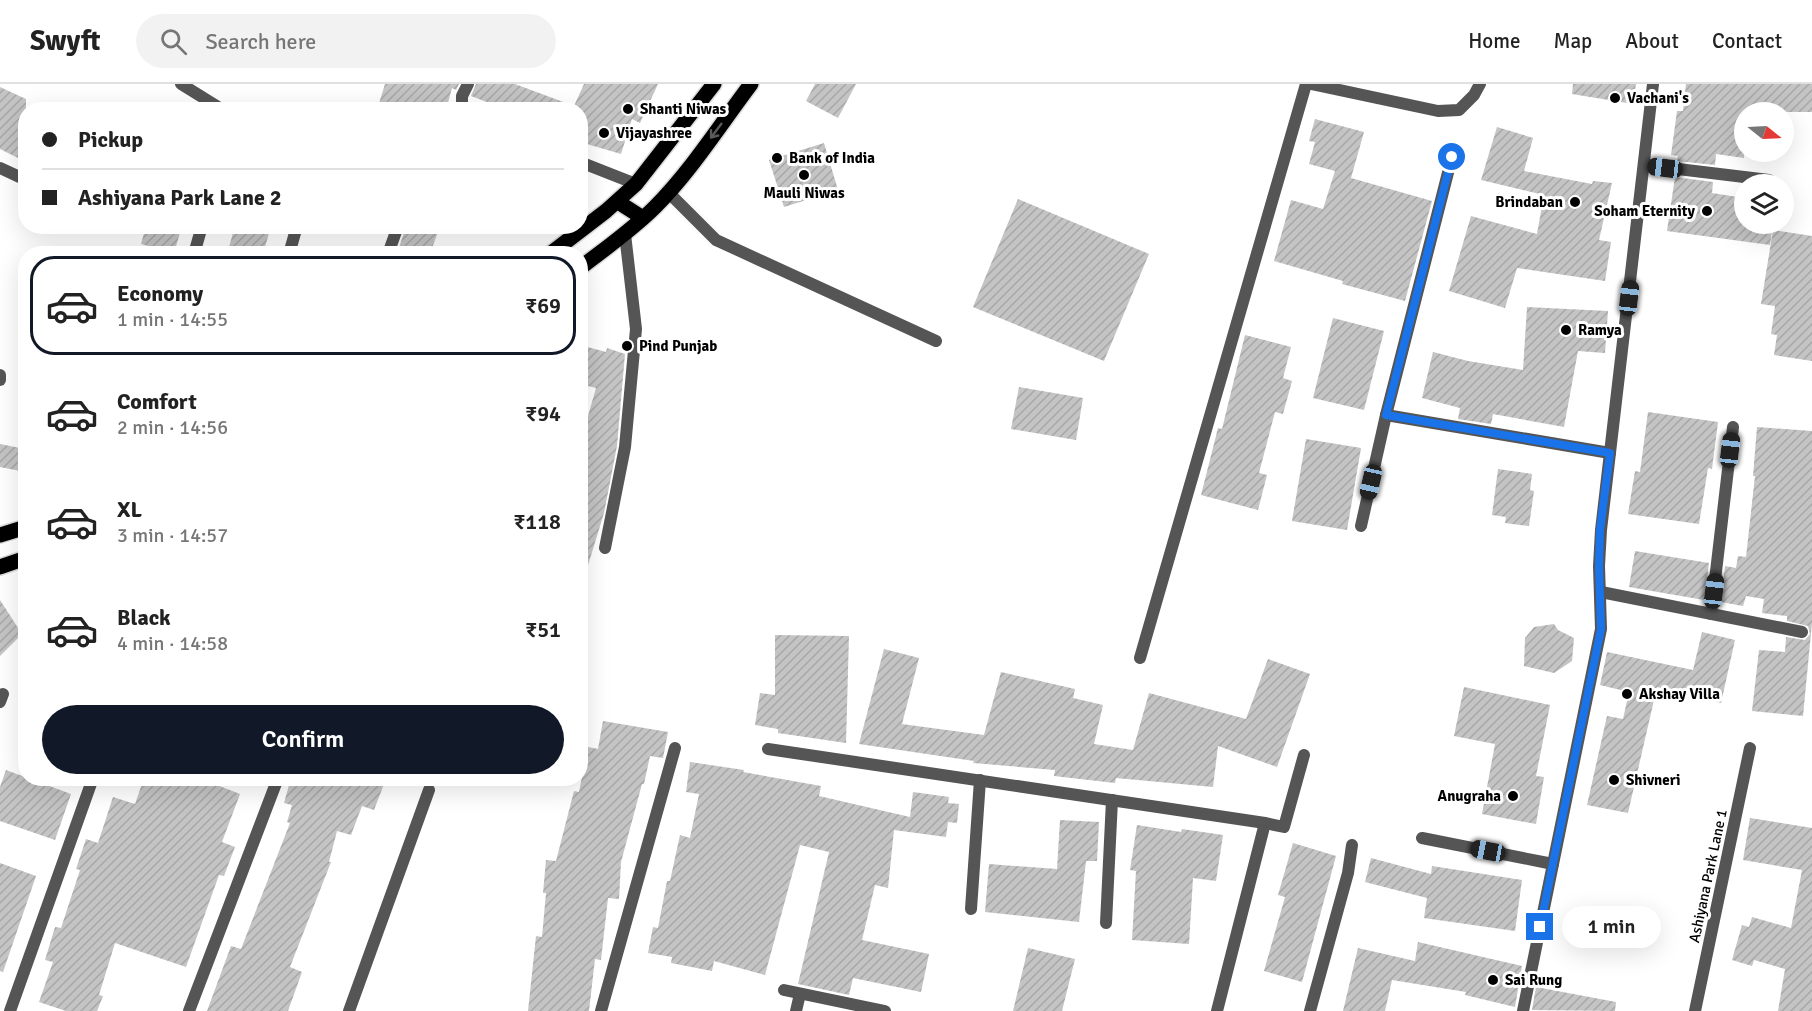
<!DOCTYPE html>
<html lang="en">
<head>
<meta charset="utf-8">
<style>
  :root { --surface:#fff; --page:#f2f2f2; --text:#222; --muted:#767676; --line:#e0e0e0; --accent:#111827 }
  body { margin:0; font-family:Signika,sans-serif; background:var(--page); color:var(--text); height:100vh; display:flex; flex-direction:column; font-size:22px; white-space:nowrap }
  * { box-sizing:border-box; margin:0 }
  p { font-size:20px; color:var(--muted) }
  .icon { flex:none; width:33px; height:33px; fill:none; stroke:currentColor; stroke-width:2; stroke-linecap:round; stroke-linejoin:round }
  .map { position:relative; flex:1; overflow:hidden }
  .drawer { position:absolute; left:18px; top:162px; width:570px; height:540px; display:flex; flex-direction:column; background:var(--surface); border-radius:24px; box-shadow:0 6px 24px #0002 }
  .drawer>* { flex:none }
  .top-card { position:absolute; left:18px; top:18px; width:570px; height:132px; border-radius:24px; box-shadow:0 6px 24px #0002; display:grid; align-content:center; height:132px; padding:0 24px; background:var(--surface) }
  .needle { width:39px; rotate:108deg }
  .tools { position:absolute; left:1734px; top:18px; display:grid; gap:12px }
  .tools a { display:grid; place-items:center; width:60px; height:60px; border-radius:50%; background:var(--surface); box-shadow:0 6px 24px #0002; font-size:30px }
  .end { position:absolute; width:27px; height:27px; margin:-14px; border:8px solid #1a73e8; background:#fff; box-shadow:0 0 0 3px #fff }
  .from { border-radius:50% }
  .bubble { position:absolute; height:42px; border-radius:21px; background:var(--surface); box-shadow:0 6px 24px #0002; font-size:20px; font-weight:600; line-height:42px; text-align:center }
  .car { position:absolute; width:18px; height:36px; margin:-18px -9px; border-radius:8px; box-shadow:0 0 4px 2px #0007; background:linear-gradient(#222 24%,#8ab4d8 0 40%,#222 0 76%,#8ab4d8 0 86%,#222 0) }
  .top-card b { display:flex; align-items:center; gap:21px; height:57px; font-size:22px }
  .top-card b+b { border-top:2px solid var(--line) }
  .top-card i { width:15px; height:15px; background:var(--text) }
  ul { padding:10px 0 0; list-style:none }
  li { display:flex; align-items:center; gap:18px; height:99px; margin:0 12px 9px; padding:0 12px; border:3px solid transparent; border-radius:24px }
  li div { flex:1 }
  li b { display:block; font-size:22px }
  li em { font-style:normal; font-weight:600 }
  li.selected { border-color:var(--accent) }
  li>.icon { width:54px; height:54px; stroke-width:1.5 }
  .action { display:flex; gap:12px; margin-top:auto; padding:12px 24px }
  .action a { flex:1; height:69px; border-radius:36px; background:var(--accent); color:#fff; font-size:24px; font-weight:600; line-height:69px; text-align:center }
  header { display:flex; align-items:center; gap:36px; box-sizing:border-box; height:84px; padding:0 30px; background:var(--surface); border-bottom:2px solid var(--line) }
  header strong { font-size:28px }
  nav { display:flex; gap:33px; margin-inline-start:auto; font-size:21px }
  .search { width:420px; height:54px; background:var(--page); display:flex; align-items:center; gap:15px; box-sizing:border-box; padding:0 21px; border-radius:33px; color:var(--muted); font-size:22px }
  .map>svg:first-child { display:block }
</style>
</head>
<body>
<header>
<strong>Swyft</strong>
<div class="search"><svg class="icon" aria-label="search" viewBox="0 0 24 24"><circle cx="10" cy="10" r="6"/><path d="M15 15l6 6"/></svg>Search here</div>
<nav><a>Home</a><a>Map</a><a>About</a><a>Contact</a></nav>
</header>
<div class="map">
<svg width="1812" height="927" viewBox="0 0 1812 927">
  <defs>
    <pattern id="building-hatch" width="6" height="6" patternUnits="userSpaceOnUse" patternTransform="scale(1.5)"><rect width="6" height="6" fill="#c4c4c4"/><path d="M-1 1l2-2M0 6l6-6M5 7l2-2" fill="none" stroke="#a7a7a7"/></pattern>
  </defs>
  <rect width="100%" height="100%" fill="#fff"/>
  <g fill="url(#building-hatch)">
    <polygon points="385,0 459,0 456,6 452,4 446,26 377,26"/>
    <polygon points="476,0 515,0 574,22 584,0 658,0 640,39 632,35 621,70 580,58 580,26 508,26 471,12"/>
    <polygon points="815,0 856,0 838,34 806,17"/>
    <polygon points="1573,0 1636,0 1633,20 1572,10"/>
    <polygon points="1686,0 1812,0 1812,28 1744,28 1744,74 1716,70 1715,81 1677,77 1678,72 1671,71 1677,27 1683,27"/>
    <polygon points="0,3 26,15 26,78 0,65"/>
    <polygon points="1315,35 1364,48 1351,94 1432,117 1405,217 1342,200 1343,197 1274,177 1291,116 1323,125 1335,87 1309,80 1315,58 1309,57"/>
    <polygon points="1497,43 1533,54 1524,87 1592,100 1593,97 1612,99 1599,156 1611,158 1605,197 1517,184 1505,224 1449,207 1471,132 1537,150 1544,111 1481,96"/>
    <polygon points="824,59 838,106 784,123 769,76"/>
    <polygon points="1675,93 1713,98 1712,109 1744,114 1744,140 1773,140 1770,161 1667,147"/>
    <polygon points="1018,115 1149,170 1104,277 973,223"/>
    <polygon points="146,142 182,142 174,169 141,160"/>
    <polygon points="235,142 271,142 263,170 227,170"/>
    <polygon points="406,142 440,142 430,170 397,170"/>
    <polygon points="1773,146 1812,152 1812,277 1774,271 1777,251 1771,250 1775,222 1761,220"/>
    <polygon points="1527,223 1608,227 1605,269 1578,267 1564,343 1493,330 1491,340 1458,335 1460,324 1422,314 1433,268 1468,277 1523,286"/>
    <polygon points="1333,234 1384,247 1364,326 1313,314"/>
    <polygon points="1245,251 1291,263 1283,294 1292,297 1283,330 1275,328 1259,389 1267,391 1258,426 1201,411 1218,344 1222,345"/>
    <polygon points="580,261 606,268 607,264 625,270 617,362 604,429 585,491 580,491 580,360 596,304 580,300"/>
    <polygon points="1019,303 1083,314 1076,356 1011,345"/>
    <polygon points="1648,328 1718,338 1712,385 1708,384 1699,440 1628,430 1635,387 1640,388"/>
    <polygon points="1757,343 1812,347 1812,539 1803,632 1752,627 1759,566 1785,568 1786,553 1805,556 1810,550 1808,542 1787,537 1787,532 1762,529 1764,515 1746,512 1743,522 1721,518 1725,482 1736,484 1738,472 1746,473 1755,392 1753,392"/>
    <polygon points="1306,355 1361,364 1347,446 1292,437"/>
    <polygon points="0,360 25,365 20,387 0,383"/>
    <polygon points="1498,385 1532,390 1530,406 1534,407 1529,442 1505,439 1506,433 1492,431"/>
    <polygon points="1635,467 1709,479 1704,516 1629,503"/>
    <polygon points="0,516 22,550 0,572"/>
    <polygon points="1554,540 1558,546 1574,554 1572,577 1554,589 1524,582 1525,554 1534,543"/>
    <polygon points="1702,548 1735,556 1721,619 1657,603 1628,729 1587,721 1607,632 1623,635 1629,608 1600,601 1607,568 1693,586"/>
    <polygon points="775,551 849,552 846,659 778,649 778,645 755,641 760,609 775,611"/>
    <polygon points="884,565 919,574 902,640 984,651 1001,588 1075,605 1073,614 1103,621 1094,660 1133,666 1149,609 1246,635 1268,575 1310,590 1277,683 1218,662 1213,703 1116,694 1115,699 1054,692 1055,686 973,679 974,677 859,660"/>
    <polygon points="1464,603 1550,621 1536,692 1544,693 1536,740 1482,730 1495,660 1454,652"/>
    <polygon points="603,637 668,648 663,674 650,672 644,700 642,700 621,778 619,815 608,814 601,876 595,875 589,927 528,927 536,852 542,853 546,809 543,809 546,776 556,777 574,707 579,708 588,663 598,665"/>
    <polygon points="690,678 744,686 743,688 821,702 819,712 910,733 913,708 949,713 948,719 959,720 957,739 948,738 946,753 894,746 888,804 875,801 862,856 929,870 921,908 853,894 849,911 798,900 829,768 800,761 765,891 714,877 712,887 671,879 672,873 648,869 653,843 658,844 667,797 670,797 680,751 690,754 699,710 686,708"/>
    <polygon points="6,686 71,710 55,756 0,737 0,703"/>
    <polygon points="144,694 199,694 240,710 222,758 235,763 224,792 219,791 186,883 115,859 99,911 103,912 97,927 66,927 39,918 53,878 45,876 55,843 61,844 80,786 76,785 86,755 98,759 113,713 135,720"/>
    <polygon points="291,694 362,694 384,700 374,726 362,722 351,751 337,747 329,778 331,778 290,883 302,888 288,927 207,927 231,862 241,865 290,739 287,738 292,721 284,719"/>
    <polygon points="1750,734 1812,744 1812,927 1778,927 1785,885 1754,876 1752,882 1732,876 1742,841 1749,843 1752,833 1791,844 1802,786 1743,776"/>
    <polygon points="1060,736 1099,738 1097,777 1086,777 1079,838 985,828 989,780 1057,785"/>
    <polygon points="1137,741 1181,748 1182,745 1223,751 1216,797 1193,794 1189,860 1132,856 1136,787 1130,786"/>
    <polygon points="1293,759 1336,772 1302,898 1264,887 1285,813 1278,811"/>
    <polygon points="1371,774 1431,790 1432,782 1522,796 1515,847 1424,834 1427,814 1365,798"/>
    <polygon points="0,779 36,792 3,888 0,887"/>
    <polygon points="1418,858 1522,882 1515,923 1465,911 1466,908 1392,896 1385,927 1343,927 1358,864 1415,877"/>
    <polygon points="1028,864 1075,875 1062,927 1013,927"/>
    <polygon points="1536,903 1616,918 1615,927 1532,926"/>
  </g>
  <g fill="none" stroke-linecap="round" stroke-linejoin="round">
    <defs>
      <g id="primary">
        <polyline points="618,118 643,134"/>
        <polyline points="550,170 606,127 636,100 714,0"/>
        <path d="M 580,184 C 606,164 632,146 655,123 C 691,87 720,41 751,0"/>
        <polyline points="0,451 26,443"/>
        <polyline points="0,483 26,474"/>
      </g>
    </defs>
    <use href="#primary" stroke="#dbdbdb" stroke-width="18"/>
    <g stroke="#555" stroke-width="12">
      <polyline points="181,0 223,26"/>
      <polyline points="1311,0 1438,27 1459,26 1474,11 1480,0"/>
      <polyline points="668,108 716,156 936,257"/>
      <polyline points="194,170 202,142"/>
      <polyline points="289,170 297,142"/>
      <polyline points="388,170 398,142"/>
      <polyline points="605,464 625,363 636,245 625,150"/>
      <polyline points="1140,574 1306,0"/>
      <polyline points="0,618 3,610"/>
      <polyline points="1422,754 1553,780"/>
      <polyline points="349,927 429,706"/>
    </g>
    <g stroke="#555" stroke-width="12">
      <polyline points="462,26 462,12 468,0"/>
      <polyline points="580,78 636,100"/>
      <polyline points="1645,81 1769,96"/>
      <polyline points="0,84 26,96"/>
      <polyline points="0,291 0,296"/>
      <polyline points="1386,331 1610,369"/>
      <polyline points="1361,442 1386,331 1452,73"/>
      <polyline points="1601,508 1802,548"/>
      <polyline points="1711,530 1733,343"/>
      <polyline points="768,665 1265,739 1284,743 1304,671"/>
      <polyline points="971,825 980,696"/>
      <polyline points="1106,839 1112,716"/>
      <polyline points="784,906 885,927"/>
      <polyline points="10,927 93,694"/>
      <polyline points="189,927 278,694"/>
      <polyline points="601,927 675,664"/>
      <polyline points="796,927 800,910"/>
      <polyline points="1217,927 1265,739"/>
      <polyline points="1310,927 1348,789 1352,761"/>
      <polyline points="1523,927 1601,545 1599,482 1601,446 1653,0"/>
      <polyline points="1695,927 1750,664"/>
    </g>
    <use href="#primary" stroke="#000" stroke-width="15"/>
  </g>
  <defs><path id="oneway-shaft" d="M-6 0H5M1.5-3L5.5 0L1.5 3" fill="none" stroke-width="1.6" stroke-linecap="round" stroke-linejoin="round" transform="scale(1.5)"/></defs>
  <use stroke="#595959" href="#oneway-shaft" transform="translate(716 47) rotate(127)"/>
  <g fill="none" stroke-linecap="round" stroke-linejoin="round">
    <polyline stroke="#1a73e8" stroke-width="8" points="1452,73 1386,331 1610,369 1600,446 1599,482 1601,545 1540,843"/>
  </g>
  <g fill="#000" stroke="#fff" stroke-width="2">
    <circle cx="1615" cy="14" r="6"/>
    <circle cx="628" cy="25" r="6"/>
    <circle cx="604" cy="49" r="6"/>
    <circle cx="777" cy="74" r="6"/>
    <circle cx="804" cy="91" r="6"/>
    <circle cx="1575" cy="118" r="6"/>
    <circle cx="1707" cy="127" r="6"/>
    <circle cx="1566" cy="246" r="6"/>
    <circle cx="627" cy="262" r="6"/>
    <circle cx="1627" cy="610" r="6"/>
    <circle cx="1614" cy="696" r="6"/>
    <circle cx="1513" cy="712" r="6"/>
    <circle cx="1493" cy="896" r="6"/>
  </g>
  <g text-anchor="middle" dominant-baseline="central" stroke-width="6" stroke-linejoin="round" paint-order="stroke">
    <g font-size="15" font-weight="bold" fill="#000" stroke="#fff" text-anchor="start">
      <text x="1627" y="14">Vachani's</text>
      <text x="640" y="25">Shanti Niwas</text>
      <text x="616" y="49">Vijayashree</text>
      <text x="789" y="74">Bank of India</text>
      <text x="804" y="109" text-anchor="middle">Mauli Niwas</text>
      <text x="1563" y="118" text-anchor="end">Brindaban</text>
      <text x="1695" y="127" text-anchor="end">Soham Eternity</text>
      <text x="1578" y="246">Ramya</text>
      <text x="639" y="262">Pind Punjab</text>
      <text x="1639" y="610">Akshay Villa</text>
      <text x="1626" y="696">Shivneri</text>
      <text x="1501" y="712" text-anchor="end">Anugraha</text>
      <text x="1505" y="896">Sai Rung</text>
    </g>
    <g font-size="15" fill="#000" stroke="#fff">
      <text transform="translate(1708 792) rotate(-78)">Ashiyana Park Lane 1</text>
    </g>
  </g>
</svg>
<div class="tools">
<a><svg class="needle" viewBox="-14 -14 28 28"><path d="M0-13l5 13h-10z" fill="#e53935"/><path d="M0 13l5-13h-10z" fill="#767676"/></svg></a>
<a><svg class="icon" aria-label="layers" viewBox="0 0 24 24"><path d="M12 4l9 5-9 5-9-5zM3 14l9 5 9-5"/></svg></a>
</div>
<i class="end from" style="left:1452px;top:73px"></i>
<i class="end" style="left:1540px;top:843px"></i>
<div class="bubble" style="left:1562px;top:822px;width:99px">1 min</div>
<i class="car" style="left:1665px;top:84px;rotate:277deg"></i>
<i class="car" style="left:1629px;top:214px;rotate:7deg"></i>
<i class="car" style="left:1730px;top:366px;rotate:7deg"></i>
<i class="car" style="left:1371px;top:398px;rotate:193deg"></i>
<i class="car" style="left:1714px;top:507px;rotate:7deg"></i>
<i class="car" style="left:1488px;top:767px;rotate:281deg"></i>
<div class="top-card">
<b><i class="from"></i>Pickup</b>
<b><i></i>Ashiyana Park Lane 2</b>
</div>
<section class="drawer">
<ul>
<li class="selected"><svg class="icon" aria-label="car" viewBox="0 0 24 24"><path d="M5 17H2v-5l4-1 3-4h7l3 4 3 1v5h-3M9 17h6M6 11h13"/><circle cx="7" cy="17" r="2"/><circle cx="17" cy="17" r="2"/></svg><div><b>Economy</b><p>1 min · 14:55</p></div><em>₹69</em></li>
<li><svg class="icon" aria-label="car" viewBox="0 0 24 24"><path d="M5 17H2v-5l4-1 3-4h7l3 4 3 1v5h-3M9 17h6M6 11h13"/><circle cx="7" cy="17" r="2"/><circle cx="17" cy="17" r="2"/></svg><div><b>Comfort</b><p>2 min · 14:56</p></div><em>₹94</em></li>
<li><svg class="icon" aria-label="car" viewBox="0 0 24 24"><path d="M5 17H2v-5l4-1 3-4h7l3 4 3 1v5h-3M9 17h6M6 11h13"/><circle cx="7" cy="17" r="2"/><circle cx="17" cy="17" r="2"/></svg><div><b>XL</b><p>3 min · 14:57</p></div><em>₹118</em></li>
<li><svg class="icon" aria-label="car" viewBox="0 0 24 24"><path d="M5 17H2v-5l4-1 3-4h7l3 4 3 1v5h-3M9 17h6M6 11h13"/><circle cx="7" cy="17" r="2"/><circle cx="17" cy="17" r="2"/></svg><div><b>Black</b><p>4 min · 14:58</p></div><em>₹51</em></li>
</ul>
<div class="action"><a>Confirm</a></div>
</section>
</div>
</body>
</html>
